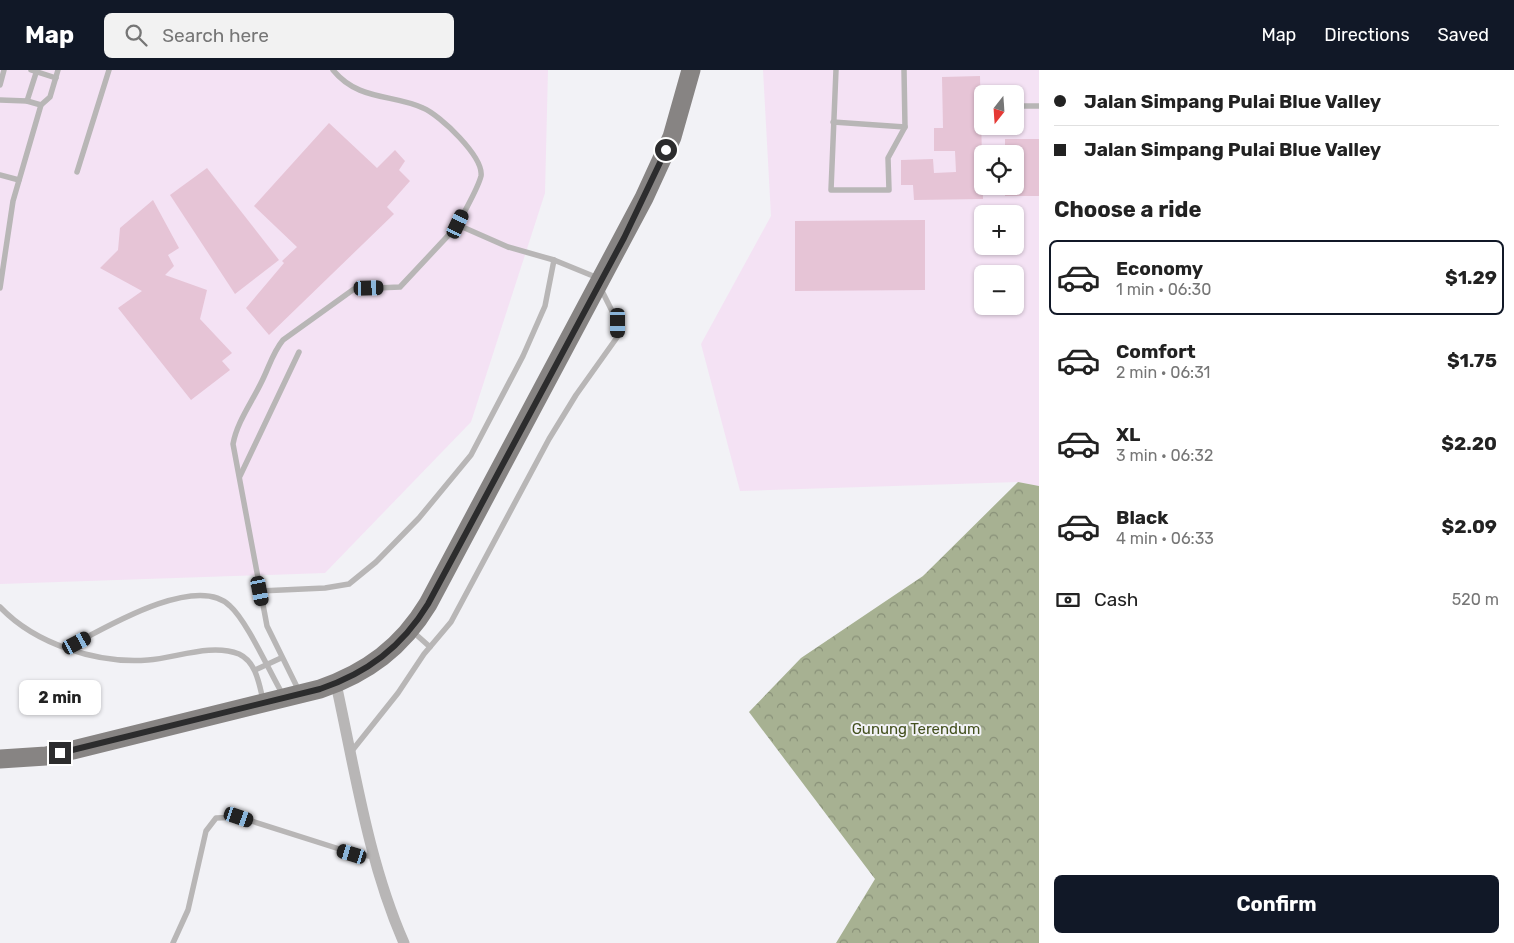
<!DOCTYPE html>
<html lang="en">
<head>
<meta charset="utf-8">
<style>
  :root { --surface:#fff; --page:#f2f2f2; --text:#222; --muted:#767676; --line:#e0e0e0; --accent:#111827 }
  body { margin:0; font-family:Rubik,sans-serif; background:var(--page); color:var(--text); height:100vh; display:flex; flex-direction:column; font-size:19px; white-space:nowrap }
  * { box-sizing:border-box; margin:0 }
  p { font-size:16px; color:var(--muted) }
  .icon { flex:none; width:28px; height:28px; fill:none; stroke:currentColor; stroke-width:2; stroke-linecap:round; stroke-linejoin:round }
  .map { position:relative; flex:1; overflow:hidden }
  .panel { display:flex; flex-direction:column; background:var(--surface); width:475px }
  .panel>* { flex:none }
  .banner { display:grid; align-content:center; height:110px; padding:0 15px; background:var(--surface) }
  .needle { width:32px; rotate:197deg }
  .buttons { position:absolute; left:974px; top:15px; display:grid; gap:10px }
  .buttons a { display:grid; place-items:center; width:50px; height:50px; border-radius:8px; background:var(--surface); box-shadow:0 1px 4px #0004; font-size:25px }
  .end { position:absolute; width:22px; height:22px; margin:-11px; border:6px solid #2c2c2d; background:#fff; box-shadow:0 0 0 2px #fff }
  .from { border-radius:50% }
  .bubble { position:absolute; height:35px; border-radius:8px; background:var(--surface); box-shadow:0 1px 4px #0004; font-size:16px; font-weight:700; line-height:35px; text-align:center }
  .car { position:absolute; width:15px; height:30px; margin:-15px -8px; border-radius:6px; box-shadow:0 0 4px 1px #0007; background:linear-gradient(#222 24%,#8ab4d8 0 40%,#222 0 76%,#8ab4d8 0 86%,#222 0) }
  .banner b { display:flex; align-items:center; gap:18px; height:48px; font-size:19px }
  .banner b+b { border-top:1px solid var(--line) }
  .banner i { width:12px; height:12px; background:var(--text) }
  ul { padding:0; list-style:none }
  li { display:flex; align-items:center; gap:15px; height:75px; margin:0 10px 8px; padding:0 5px; border:2px solid transparent; border-radius:8px }
  li div { flex:1 }
  li b { display:block; font-size:19px }
  li em { font-style:normal; font-weight:700 }
  li.on { border-color:var(--accent) }
  li>.icon { width:45px; height:45px; stroke-width:1.5 }
  h2 { padding:0 15px; font-size:22px; line-height:60px }
  .pay { display:flex; align-items:center; gap:12px; height:55px; padding:0 15px; font-size:19px }
  .pay p { margin-inline-start:auto }
  .action { display:flex; gap:10px; margin-top:auto; padding:10px 15px }
  .action a { flex:1; height:58px; border-radius:8px; background:var(--accent); color:#fff; font-size:20px; font-weight:700; line-height:58px; text-align:center }
  header { display:flex; align-items:center; gap:30px; box-sizing:border-box; height:70px; padding:0 25px; background:var(--accent); color:#fff }
  header strong { font-size:24px }
  nav { display:flex; gap:28px; margin-inline-start:auto; font-size:18px }
  .search { width:350px; height:45px; background:var(--page); display:flex; align-items:center; gap:12px; box-sizing:border-box; padding:0 18px; border-radius:8px; color:var(--muted); font-size:19px }
  main { display:flex; flex:1; min-height:0 }
  .map>svg:first-child { display:block }
</style>
</head>
<body>
<header>
<strong>Map</strong>
<div class="search"><svg class="icon" aria-label="search" viewBox="0 0 24 24"><circle cx="10" cy="10" r="6"/><path d="M15 15l6 6"/></svg>Search here</div>
<nav><a>Map</a><a>Directions</a><a>Saved</a></nav>
</header>
<main>
<div class="map">
<svg width="1039" height="873" viewBox="0 0 1039 873">
  <defs>
    <pattern id="forest-crowns" width="20" height="18" patternUnits="userSpaceOnUse" patternTransform="scale(1.25)"><rect width="20" height="18" fill="#a7b192"/><path d="M2 6a3 3 0 1 1 6 0M12 15a3 3 0 1 1 6 0" fill="none" stroke="#889078"/></pattern>
  </defs>
  <rect width="100%" height="100%" fill="#f2f2f6"/>
  <g fill="#f4e2f4" fill-rule="evenodd">
    <polygon points="0,0 548,0 545,123 471,352 325,503 0,514"/>
    <path d="M 763,0 L 1039,0 L 1039,416 L 1018,412 L 740,421 L 701,274 L 771,146 ZM 982,24 L 1015,24 L 1015,56 L 982,56 ZM 982,84 L 1015,84 L 1015,116 L 982,116 ZM 982,144 L 1015,144 L 1015,176 L 982,176 ZM 982,204 L 1015,204 L 1015,236 L 982,236 Z"/>
  </g>
  <polygon fill="url(#forest-crowns)" points="1018,412 1039,416 1039,873 836,873 875,809 749,642 801,588 923,506"/>
  <g fill="#e6c4d6">
    <polygon points="980,6 983,129 914,130 913,115 901,115 901,90 933,89 934,103 956,102 955,81 934,81 934,58 943,58 942,7"/>
    <polygon points="329,53 377,98 395,80 405,91 399,100 410,111 387,137 394,144 269,265 246,238 284,193 282,191 297,177 254,136"/>
    <polygon points="1005,69 1039,69 1039,126 1005,126 1005,116 1015,116 1015,84 1005,84"/>
    <polygon points="207,98 279,190 235,224 170,125"/>
    <polygon points="153,130 179,178 168,185 174,196 165,205 207,220 200,249 232,283 222,291 230,300 191,330 118,238 142,221 100,198 118,180 120,158"/>
    <polygon points="925,150 925,220 795,221 795,151"/>
  </g>
  <g fill="none" stroke-linecap="round" stroke-linejoin="round">
    <g stroke="#b8b6b6" stroke-width="5.5">
      <polyline points="31,0 56,8"/>
      <path d="M 333,0 C 358,31 393,24 423,38 C 440,45 484,87 481,106 C 478,119 464,141 458,155"/>
      <polyline points="836,0 831,120 889,120 888,88 905,57 904,0"/>
      <polyline points="0,15 4,0"/>
      <polyline points="0,30 27,31 41,35"/>
      <polyline points="27,31 37,0"/>
      <polyline points="1015,36 1039,36"/>
      <polyline points="833,52 905,57"/>
      <polyline points="77,102 109,0"/>
      <polyline points="0,105 19,110"/>
      <polyline points="0,218 13,131 41,35 50,27 58,0"/>
      <polyline points="240,406 299,282"/>
      <polyline points="260,521 325,518 349,514 376,492 419,448 471,385 523,286 545,236 554,190"/>
      <path d="M 0,537 C 35,574 97,594 148,590 C 176,588 211,573 239,584 C 256,592 259,613 263,630"/>
      <polyline points="411,560 430,577"/>
      <path d="M 67,578 C 101,560 196,502 230,536 C 247,551 270,603 283,625"/>
      <polyline points="255,600 281,588"/>
      <path d="M 299,621 L 267,556 L 233,374 C 237,352 252,332 262,311 C 269,297 273,282 283,270 L 354,219 L 400,217 L 458,155 L 508,177 L 554,190 L 598,208"/>
      <polyline points="351,682 398,623 424,584 451,552 549,369 576,325 618,266 618,253 600,217"/>
      <polyline points="173,873 188,840 206,761 216,748 239,747 352,783 375,787"/>
    </g>
    <path stroke="#b8b6b6" stroke-width="11" d="M 336,614 C 355,700 368,791 404,873"/>
    <path stroke="#878483" stroke-width="19" d="M 0,689 L 46,686 L 73,680 L 320,619 C 367,603 402,577 428,534 L 644,128 L 672,67 L 691,0"/>
  </g>
  <g fill="none" stroke-linecap="round" stroke-linejoin="round">
    <path stroke="#2c2c2d" stroke-width="6" d="M 60,683 L 320,619 C 367,603 402,577 428,534 L 624,168 L 666,80"/>
  </g>
  <g text-anchor="middle" dominant-baseline="central" stroke-width="4" stroke-linejoin="round" paint-order="stroke">
    <g font-size="15" fill="#44511f" stroke="#f2f2f6">
      <text x="916" y="659">Gunung Terendum</text>
    </g>
  </g>
</svg>
<div class="buttons">
<a><svg class="needle" viewBox="-14 -14 28 28"><path d="M0-13l5 13h-10z" fill="#e53935"/><path d="M0 13l5-13h-10z" fill="#767676"/></svg></a>
<a><svg class="icon" aria-label="locate" viewBox="0 0 24 24"><circle cx="12" cy="12" r="6"/><path d="M12 2v4M12 18v4M2 12h4M18 12h4"/></svg></a>
<a>+</a>
<a>−</a>
</div>
<i class="end from" style="left:666px;top:80px"></i>
<i class="end" style="left:60px;top:683px"></i>
<div class="bubble" style="left:19px;top:610px;width:82px">2 min</div>
<i class="car" style="left:458px;top:154px;rotate:25deg"></i>
<i class="car" style="left:369px;top:218px;rotate:88deg"></i>
<i class="car" style="left:618px;top:253px;rotate:180deg"></i>
<i class="car" style="left:260px;top:521px;rotate:169deg"></i>
<i class="car" style="left:77px;top:573px;rotate:62deg"></i>
<i class="car" style="left:239px;top:747px;rotate:109deg"></i>
<i class="car" style="left:352px;top:784px;rotate:287deg"></i>
</div>
<section class="panel">
<div class="banner">
<b><i class="from"></i>Jalan Simpang Pulai Blue Valley</b>
<b><i></i>Jalan Simpang Pulai Blue Valley</b>
</div>
<h2>Choose a ride</h2>
<ul>
<li class="on"><svg class="icon" aria-label="car" viewBox="0 0 24 24"><path d="M5 17H2v-5l4-1 3-4h7l3 4 3 1v5h-3M9 17h6M6 11h13"/><circle cx="7" cy="17" r="2"/><circle cx="17" cy="17" r="2"/></svg><div><b>Economy</b><p>1 min · 06:30</p></div><em>$1.29</em></li>
<li><svg class="icon" aria-label="car" viewBox="0 0 24 24"><path d="M5 17H2v-5l4-1 3-4h7l3 4 3 1v5h-3M9 17h6M6 11h13"/><circle cx="7" cy="17" r="2"/><circle cx="17" cy="17" r="2"/></svg><div><b>Comfort</b><p>2 min · 06:31</p></div><em>$1.75</em></li>
<li><svg class="icon" aria-label="car" viewBox="0 0 24 24"><path d="M5 17H2v-5l4-1 3-4h7l3 4 3 1v5h-3M9 17h6M6 11h13"/><circle cx="7" cy="17" r="2"/><circle cx="17" cy="17" r="2"/></svg><div><b>XL</b><p>3 min · 06:32</p></div><em>$2.20</em></li>
<li><svg class="icon" aria-label="car" viewBox="0 0 24 24"><path d="M5 17H2v-5l4-1 3-4h7l3 4 3 1v5h-3M9 17h6M6 11h13"/><circle cx="7" cy="17" r="2"/><circle cx="17" cy="17" r="2"/></svg><div><b>Black</b><p>4 min · 06:33</p></div><em>$2.09</em></li>
</ul>
<div class="pay"><svg class="icon" aria-label="cash" viewBox="0 0 24 24"><path d="M3 7h18v10H3z"/><circle cx="12" cy="12" r="2"/></svg>Cash<p>520 m</p></div>
<div class="action"><a>Confirm</a></div>
</section>
</main>
</body>
</html>
